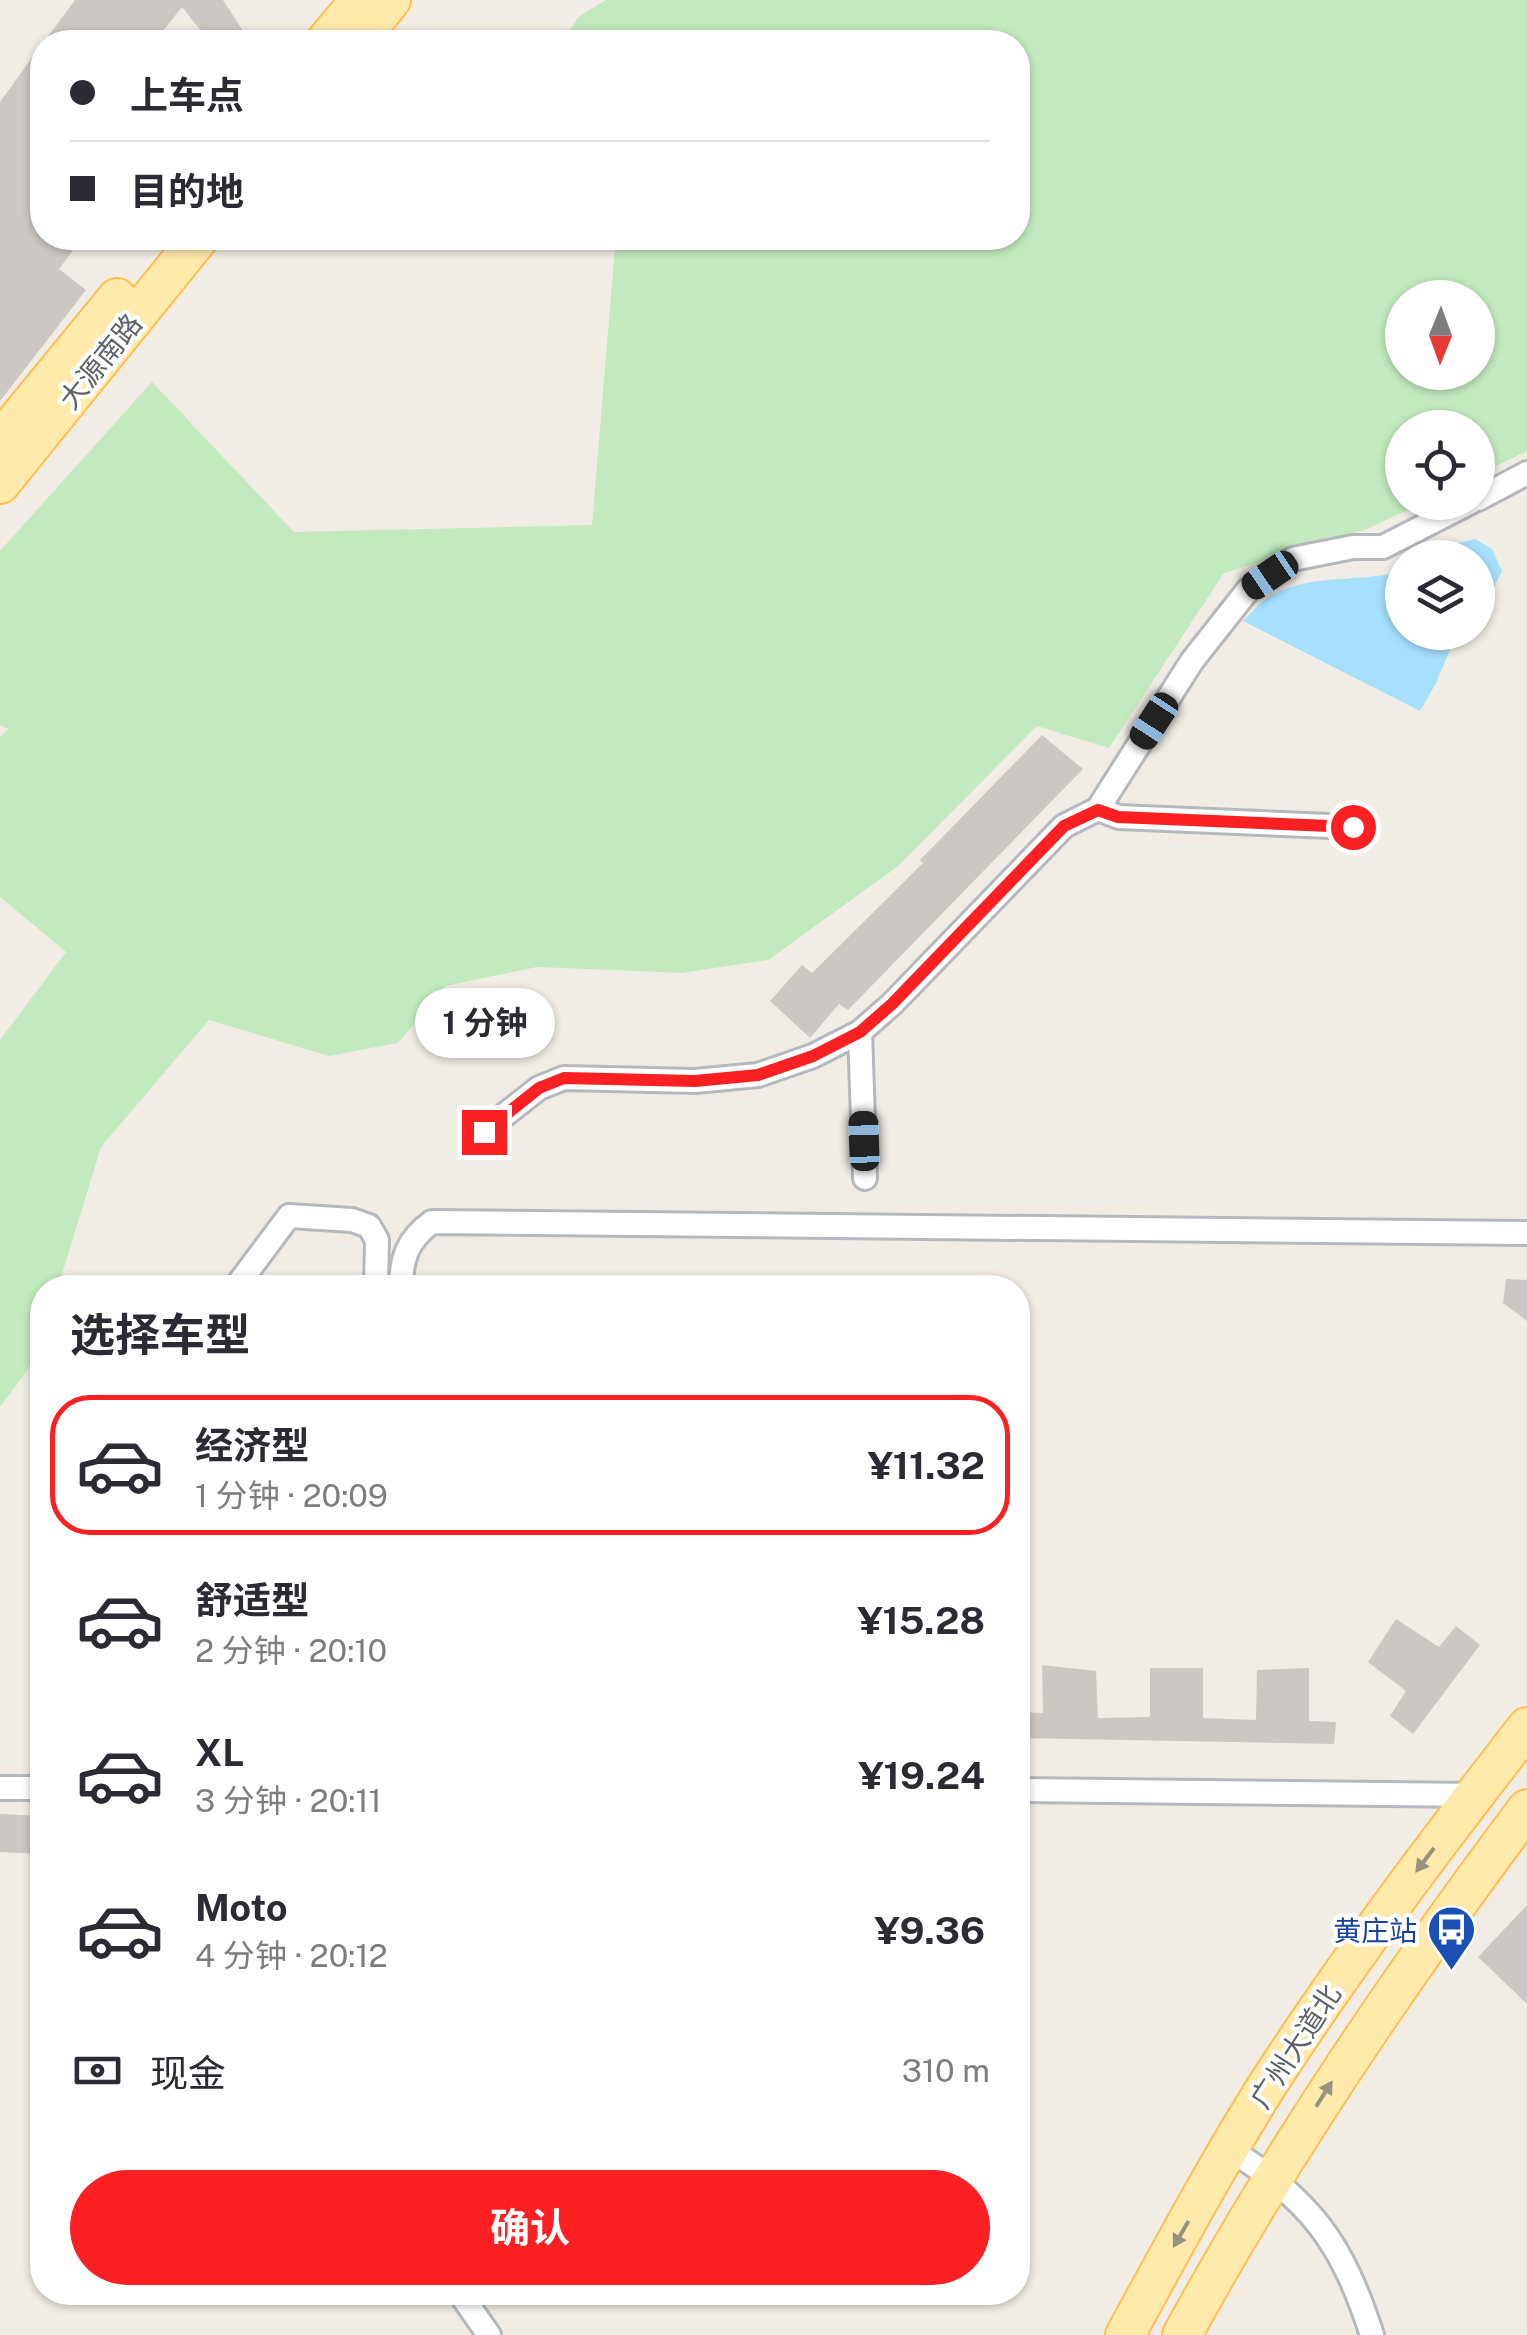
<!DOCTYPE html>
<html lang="zh">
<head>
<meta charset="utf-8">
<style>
  :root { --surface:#fff; --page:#f2f2f3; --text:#2b2b33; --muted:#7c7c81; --line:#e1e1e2; --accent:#fb2122 }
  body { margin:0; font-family:"Public Sans","Noto Sans SC",sans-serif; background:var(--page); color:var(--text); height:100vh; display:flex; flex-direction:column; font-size:38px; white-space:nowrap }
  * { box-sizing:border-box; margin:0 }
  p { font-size:32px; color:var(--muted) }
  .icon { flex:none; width:55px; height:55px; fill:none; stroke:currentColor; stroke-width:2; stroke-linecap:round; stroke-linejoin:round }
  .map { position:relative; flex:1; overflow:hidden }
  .panel { position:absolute; left:30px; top:1275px; width:1000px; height:1030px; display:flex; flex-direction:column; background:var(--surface); border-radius:40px; box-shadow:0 2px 8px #0004 }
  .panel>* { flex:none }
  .banner { position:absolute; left:30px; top:30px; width:1000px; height:220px; border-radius:40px; box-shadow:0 2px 8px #0004; display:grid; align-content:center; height:220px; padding:0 40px; background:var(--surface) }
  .needle { width:65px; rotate:181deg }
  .tools { position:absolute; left:1385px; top:280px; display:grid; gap:20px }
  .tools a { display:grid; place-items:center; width:110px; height:110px; border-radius:50%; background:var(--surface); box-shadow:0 2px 8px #0004; font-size:50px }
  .end { position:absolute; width:45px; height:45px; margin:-22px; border:12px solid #fb2122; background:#fff; box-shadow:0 0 0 5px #fff }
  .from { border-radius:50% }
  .bubble { position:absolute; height:70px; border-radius:35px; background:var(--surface); box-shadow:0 2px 8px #0004; font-size:32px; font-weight:700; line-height:70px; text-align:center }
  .car { position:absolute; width:30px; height:60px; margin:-30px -15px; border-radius:12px; box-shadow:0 0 8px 2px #0007; background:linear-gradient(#222 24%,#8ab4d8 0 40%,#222 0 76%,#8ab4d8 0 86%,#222 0) }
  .banner b { display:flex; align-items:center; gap:35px; height:95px; font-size:38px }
  .banner b+b { border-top:2px solid var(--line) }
  .banner i { width:25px; height:25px; background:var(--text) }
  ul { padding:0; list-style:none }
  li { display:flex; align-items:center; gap:30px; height:140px; margin:0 20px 15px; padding:0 20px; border:5px solid transparent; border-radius:40px }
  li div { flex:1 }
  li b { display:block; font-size:38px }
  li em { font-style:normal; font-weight:700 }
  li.selected { border-color:var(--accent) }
  li>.icon { width:90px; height:90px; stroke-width:1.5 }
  h2 { padding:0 40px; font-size:45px; line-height:120px }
  .pay { display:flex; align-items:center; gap:25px; height:110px; padding:0 40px; font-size:38px }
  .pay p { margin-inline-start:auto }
  .cta { display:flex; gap:20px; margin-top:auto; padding:20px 40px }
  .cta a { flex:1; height:115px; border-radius:60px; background:var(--accent); color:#fff; font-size:40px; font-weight:700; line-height:115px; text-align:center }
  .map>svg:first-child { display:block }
</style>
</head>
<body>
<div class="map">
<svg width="1527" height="2335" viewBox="0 0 1527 2335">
  <rect width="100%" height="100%" fill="#f1ede5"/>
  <path fill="#c3eabf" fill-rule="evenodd" d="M 606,0 L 1527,0 L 1527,451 L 1478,475 L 1478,428 L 1402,428 L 1402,502 L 1422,503 L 1367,529 L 1224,573 L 1109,748 L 1037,726 L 897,867 L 768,960 L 682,973 L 537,967 L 445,986 L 398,1043 L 329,1056 L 209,1020 L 101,1147 L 58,1287 L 42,1288 C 42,1355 40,1354 0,1407 L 0,1040 L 66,952 L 0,897 L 0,737 L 8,729 L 0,725 L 0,551 L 152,382 L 294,532 L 592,525 L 615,247 L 483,238 L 1018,238 L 1018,42 L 563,42 L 578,17 ZM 1402,298 L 1478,298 L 1478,372 L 1402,372 Z"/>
  <g fill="#a6e0ff">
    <polygon points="1475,539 1492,549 1502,571 1490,595 1478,606 1478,558 1438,557 1458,543"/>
    <path d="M 1402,571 L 1402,632 L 1457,633 L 1436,683 L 1420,711 L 1243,621 C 1252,612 1261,601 1272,595 C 1311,573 1361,583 1402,571 Z"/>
  </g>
  <g fill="#ccc7c2">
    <polygon points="75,0 223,0 250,42 210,42 182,7 154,42 44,42"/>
    <polygon points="42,44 42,238 82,238 59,269 86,290 0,401 0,102"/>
    <polygon points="1042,735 1083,769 848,1010 839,1004 810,1038 770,1001 802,965 812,973 923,863 920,860"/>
    <polygon points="1506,1279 1527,1280 1527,1321 1503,1303"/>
    <polygon points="1396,1619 1439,1647 1456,1626 1480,1645 1413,1734 1390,1716 1406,1691 1368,1662"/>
    <polygon points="1042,1665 1096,1671 1098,1718 1150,1717 1150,1668 1203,1668 1203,1718 1256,1720 1257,1670 1309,1668 1309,1721 1336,1722 1334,1744 1018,1738 1018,1712 1043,1713"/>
    <polygon points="0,1814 42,1816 42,1854 0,1852"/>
    <polygon points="1527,1905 1527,2004 1478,1957"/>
  </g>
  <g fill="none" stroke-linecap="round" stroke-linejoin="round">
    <defs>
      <g id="minor">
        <polyline points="1478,499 1527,473"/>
        <polyline points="1098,809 1119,817 1353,827"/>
        <polyline points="860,1032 865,1178"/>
        <polyline points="484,1131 539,1088 564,1078 695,1081 758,1075 813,1056 860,1032 892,1004 1064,826 1098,809 1192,661 1248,590 1293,559 1353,547 1383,547 1471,502"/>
        <polyline points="236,1287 289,1216 352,1220 369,1226 377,1240 376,1288"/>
        <path d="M 401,1288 C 401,1258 408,1239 432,1222 L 1527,1233"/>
        <polyline points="0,1788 42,1788"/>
        <polyline points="1018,1790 1475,1795"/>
        <path d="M 1229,2149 C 1312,2201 1342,2243 1372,2335"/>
        <polyline points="459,2292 489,2335"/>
      </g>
      <g id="primary">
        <polyline points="325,42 360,0"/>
        <polyline points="357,42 391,0"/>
        <polyline points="0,441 117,298"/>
        <polyline points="0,484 199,238"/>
        <path d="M 1125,2335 C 1171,2251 1217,2165 1268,2084 C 1348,1960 1437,1843 1527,1727"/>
        <path d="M 1182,2335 C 1283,2150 1400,1978 1527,1809"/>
      </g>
    </defs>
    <use href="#minor" stroke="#b5b9bd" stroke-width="28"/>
    <use href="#primary" stroke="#ffbf4f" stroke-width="42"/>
    <use href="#minor" stroke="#fff" stroke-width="22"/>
    <use href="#primary" stroke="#ffeaab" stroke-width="38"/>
  </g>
  <defs><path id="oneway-solid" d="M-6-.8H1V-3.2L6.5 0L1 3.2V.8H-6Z" transform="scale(2.5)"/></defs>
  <g fill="#95927f">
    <use href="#oneway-solid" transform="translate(1425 1860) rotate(127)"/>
    <use href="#oneway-solid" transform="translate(1324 2094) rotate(-58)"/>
    <use href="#oneway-solid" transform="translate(1181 2234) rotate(120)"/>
  </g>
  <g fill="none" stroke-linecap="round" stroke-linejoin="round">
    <polyline stroke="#fb2122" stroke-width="12" points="484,1132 539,1088 564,1078 695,1081 758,1075 813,1056 860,1032 892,1004 1064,826 1098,810 1118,817 1353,827"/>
  </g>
  <defs>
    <symbol id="bus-pin" viewBox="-11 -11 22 30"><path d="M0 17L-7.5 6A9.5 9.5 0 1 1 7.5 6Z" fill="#1a4fb4" stroke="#fff"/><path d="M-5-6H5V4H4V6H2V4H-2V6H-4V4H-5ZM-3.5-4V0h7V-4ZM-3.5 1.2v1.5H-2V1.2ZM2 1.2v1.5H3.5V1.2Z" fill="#fff"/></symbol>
  </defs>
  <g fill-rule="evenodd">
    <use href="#bus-pin" x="1424" y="1902" width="55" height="75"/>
  </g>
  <g text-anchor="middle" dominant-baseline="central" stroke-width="8" stroke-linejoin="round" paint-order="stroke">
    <g font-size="28" fill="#5c6267" stroke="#fff">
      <text transform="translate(100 361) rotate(-51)">大源南路</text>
      <text transform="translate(1295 2046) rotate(-57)">广州大道北</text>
    </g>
    <g font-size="28" fill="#164399" stroke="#fff" text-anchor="end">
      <text x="1417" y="1930">黄庄站</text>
    </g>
  </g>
</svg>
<div class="tools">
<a><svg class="needle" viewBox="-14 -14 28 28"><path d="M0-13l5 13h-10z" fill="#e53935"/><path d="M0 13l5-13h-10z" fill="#7c7c81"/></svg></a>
<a><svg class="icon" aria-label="locate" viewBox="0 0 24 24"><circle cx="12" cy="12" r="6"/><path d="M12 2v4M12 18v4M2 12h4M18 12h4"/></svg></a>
<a><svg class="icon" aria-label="layers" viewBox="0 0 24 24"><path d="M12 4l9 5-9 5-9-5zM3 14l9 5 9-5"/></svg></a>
</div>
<i class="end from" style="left:1353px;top:827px"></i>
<i class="end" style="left:484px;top:1132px"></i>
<div class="bubble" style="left:415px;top:988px;width:140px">1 分钟</div>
<i class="car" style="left:1270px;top:575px;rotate:236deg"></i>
<i class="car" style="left:1154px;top:721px;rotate:213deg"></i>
<i class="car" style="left:864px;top:1141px;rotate:358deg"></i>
<div class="banner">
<b><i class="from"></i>上车点</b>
<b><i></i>目的地</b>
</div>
<section class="panel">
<h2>选择车型</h2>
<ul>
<li class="selected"><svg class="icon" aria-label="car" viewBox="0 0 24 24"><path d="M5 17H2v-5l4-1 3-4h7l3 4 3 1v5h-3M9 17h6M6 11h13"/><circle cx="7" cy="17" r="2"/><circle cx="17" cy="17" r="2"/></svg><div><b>经济型</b><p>1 分钟 · 20:09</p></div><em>¥11.32</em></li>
<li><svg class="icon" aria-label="car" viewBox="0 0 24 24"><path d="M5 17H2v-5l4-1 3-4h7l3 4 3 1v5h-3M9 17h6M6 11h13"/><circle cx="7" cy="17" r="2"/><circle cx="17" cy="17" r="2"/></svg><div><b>舒适型</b><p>2 分钟 · 20:10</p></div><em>¥15.28</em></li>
<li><svg class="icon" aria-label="car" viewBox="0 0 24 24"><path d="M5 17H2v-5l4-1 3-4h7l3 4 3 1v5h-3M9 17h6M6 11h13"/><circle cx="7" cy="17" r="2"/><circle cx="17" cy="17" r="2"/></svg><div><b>XL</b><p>3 分钟 · 20:11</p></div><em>¥19.24</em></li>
<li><svg class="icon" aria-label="car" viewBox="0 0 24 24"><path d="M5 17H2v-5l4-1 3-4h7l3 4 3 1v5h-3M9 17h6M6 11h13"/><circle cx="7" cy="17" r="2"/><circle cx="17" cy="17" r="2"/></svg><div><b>Moto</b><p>4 分钟 · 20:12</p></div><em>¥9.36</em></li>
</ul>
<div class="pay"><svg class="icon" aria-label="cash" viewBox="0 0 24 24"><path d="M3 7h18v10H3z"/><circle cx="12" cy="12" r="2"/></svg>现金<p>310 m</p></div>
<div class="cta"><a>确认</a></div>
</section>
</div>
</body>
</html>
